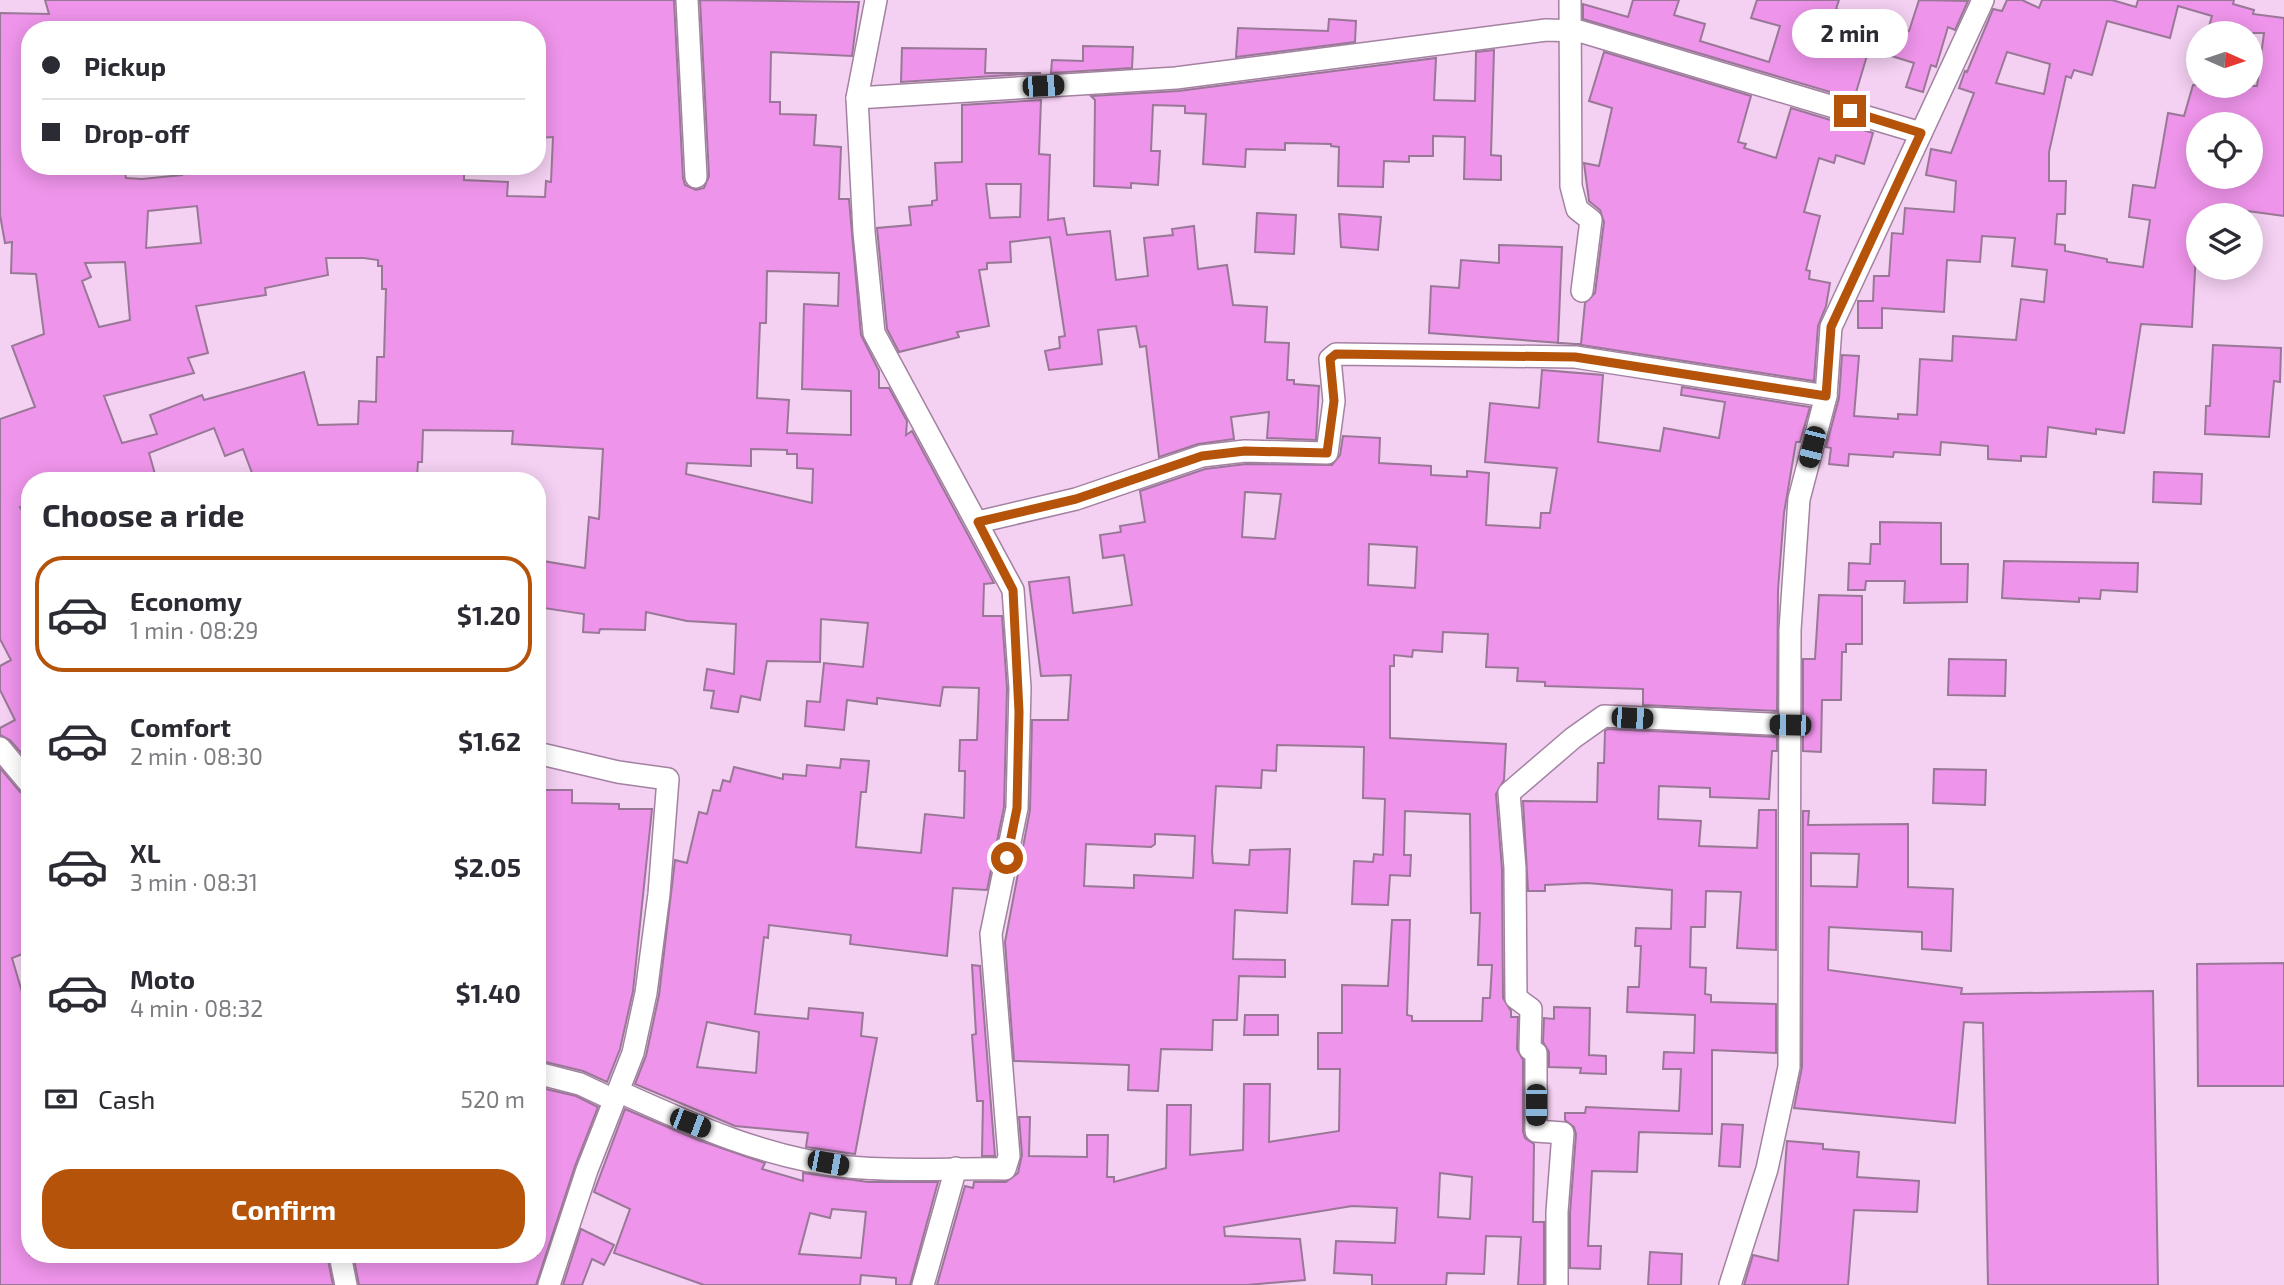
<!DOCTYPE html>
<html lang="en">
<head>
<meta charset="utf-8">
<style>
  :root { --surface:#fff; --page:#f7f7f7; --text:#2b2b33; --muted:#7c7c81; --line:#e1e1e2; --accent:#b45309 }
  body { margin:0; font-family:"Exo 2",sans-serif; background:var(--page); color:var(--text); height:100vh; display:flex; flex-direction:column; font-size:26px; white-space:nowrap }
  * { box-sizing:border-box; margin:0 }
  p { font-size:23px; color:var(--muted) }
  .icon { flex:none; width:38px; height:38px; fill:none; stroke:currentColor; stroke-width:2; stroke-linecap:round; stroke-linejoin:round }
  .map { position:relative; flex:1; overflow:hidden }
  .panel { position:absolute; left:21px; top:472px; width:525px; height:791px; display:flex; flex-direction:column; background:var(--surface); border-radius:28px; box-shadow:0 4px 18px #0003 }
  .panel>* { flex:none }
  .guide { position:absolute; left:21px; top:21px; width:525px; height:154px; border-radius:28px; box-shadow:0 4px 18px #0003; display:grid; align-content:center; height:154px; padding:0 21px; background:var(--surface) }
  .needle { width:46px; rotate:93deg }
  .fabs { position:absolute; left:2186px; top:21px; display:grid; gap:14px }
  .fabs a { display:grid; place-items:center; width:77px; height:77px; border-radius:50%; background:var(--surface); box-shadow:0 4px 18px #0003; font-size:35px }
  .end { position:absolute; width:32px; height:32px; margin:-16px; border:9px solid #b45309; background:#fff; box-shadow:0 0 0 4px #fff }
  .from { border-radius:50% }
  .bubble { position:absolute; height:49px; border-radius:24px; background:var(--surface); box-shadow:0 4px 18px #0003; font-size:23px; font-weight:700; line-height:49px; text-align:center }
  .car { position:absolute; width:21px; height:42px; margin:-21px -10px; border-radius:9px; box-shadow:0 0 5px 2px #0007; background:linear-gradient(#222 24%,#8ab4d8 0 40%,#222 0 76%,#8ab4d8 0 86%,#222 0) }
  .guide b { display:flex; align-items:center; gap:24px; height:66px; font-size:26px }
  .guide b+b { border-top:2px solid var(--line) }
  .guide i { width:18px; height:18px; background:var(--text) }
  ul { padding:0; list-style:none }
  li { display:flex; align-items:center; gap:21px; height:116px; margin:0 14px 10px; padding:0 7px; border:4px solid transparent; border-radius:28px }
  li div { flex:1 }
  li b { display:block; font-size:26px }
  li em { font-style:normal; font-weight:700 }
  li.current { border-color:var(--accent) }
  li>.icon { width:63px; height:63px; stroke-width:1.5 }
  h2 { padding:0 21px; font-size:32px; line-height:84px }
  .pay { display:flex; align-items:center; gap:18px; height:77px; padding:0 21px; font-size:26px }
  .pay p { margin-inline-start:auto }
  .action { display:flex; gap:14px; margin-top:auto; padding:14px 21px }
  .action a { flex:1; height:80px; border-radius:28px; background:var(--accent); color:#fff; font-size:28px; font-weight:700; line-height:80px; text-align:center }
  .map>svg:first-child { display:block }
</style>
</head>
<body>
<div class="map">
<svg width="2284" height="1285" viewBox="0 0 2284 1285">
  <rect width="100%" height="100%" fill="#f4d0f2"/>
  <g fill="#ef94eb" stroke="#997897" stroke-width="2" fill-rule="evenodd">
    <path d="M 45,0 L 674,0 L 683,178 L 685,185 L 696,190 L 704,188 L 709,176 L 700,0 L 859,2 L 852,56 L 771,52 L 770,102 L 780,102 L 780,114 L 816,115 L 814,145 L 841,147 L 839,199 L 849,199 L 861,335 L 879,371 L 879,388 L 889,388 L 907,421 L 906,435 L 912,431 L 994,583 L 984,584 L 983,616 L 1002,616 L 1007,688 L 1004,807 L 987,890 L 953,888 L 947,956 L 850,944 L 851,935 L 769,925 L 768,938 L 764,937 L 755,1014 L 808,1019 L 809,1008 L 863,1013 L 861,1036 L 877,1038 L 855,1154 L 806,1147 L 808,1133 L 735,1126 L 635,1084 L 646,1056 L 659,995 L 675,860 L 687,863 L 699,812 L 707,814 L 713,790 L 720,791 L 723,780 L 730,782 L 734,767 L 783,779 L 783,774 L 806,776 L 807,765 L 840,768 L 841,759 L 869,761 L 866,792 L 861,792 L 856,847 L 921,853 L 925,814 L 964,818 L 965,771 L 959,771 L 960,740 L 977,740 L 979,688 L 943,687 L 940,706 L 877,698 L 877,704 L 847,700 L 844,730 L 805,726 L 807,701 L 820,702 L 824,663 L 863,667 L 868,623 L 821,619 L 820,662 L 767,661 L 760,700 L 741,696 L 738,712 L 711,708 L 714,691 L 704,690 L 707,669 L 734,674 L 736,624 L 687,621 L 646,612 L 645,630 L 600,629 L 599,633 L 583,632 L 584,614 L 537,607 L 537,560 L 585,568 L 589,517 L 599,519 L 603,449 L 512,444 L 513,431 L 423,430 L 422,462 L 418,462 L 417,477 L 412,477 L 412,481 L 255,481 L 243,449 L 225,456 L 214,428 L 149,453 L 157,481 L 30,481 L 30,504 L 20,507 L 30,526 L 30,763 L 10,740 L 0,735 L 0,728 L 15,720 L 0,690 L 0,666 L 11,660 L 0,639 L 0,419 L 35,407 L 12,346 L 44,334 L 36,274 L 11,273 L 12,242 L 5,243 L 0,215 L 0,13 L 49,14 ZM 93,23 L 94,30 L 390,30 L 390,26 L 537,30 L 537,138 L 553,137 L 551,182 L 546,181 L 545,197 L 507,196 L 508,182 L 464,180 L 464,166 L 182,166 L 182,175 L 142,179 L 126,178 L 124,166 L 30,166 L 30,30 L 67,30 ZM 197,206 L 201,243 L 146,248 L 148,211 ZM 326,258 L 364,258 L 378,260 L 378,266 L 382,266 L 382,289 L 386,289 L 384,357 L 377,357 L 376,402 L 359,401 L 358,424 L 318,425 L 304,372 L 204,400 L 202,395 L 150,415 L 157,434 L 122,443 L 104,396 L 194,373 L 188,358 L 208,353 L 196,306 L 266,295 L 265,288 L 328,275 ZM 125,262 L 130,320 L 99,327 L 82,281 L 91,277 L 85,263 ZM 767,271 L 839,273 L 838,306 L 804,304 L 802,389 L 851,391 L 851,435 L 787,433 L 789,400 L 757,398 L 760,323 L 766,323 ZM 751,449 L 787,450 L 787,454 L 797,454 L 797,468 L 813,469 L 812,503 L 686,474 L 687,463 L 751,466 ZM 707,1022 L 759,1032 L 756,1073 L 697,1067 Z"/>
    <polygon points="1633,0 1679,0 1674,15 1705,24 1700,41 1769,62 1780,26 1751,18 1757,0 1839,0 1836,9 1909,31 1919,0 1968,1 1955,30 1948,27 1936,67 1931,65 1923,92 1906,87 1914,63 1869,49 1854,99 1583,19 1583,4 1628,17"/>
    <path d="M 2007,0 L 2022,0 L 2039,8 L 2042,0 L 2112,0 L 2136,7 L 2138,0 L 2234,0 L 2233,4 L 2254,10 L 2253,14 L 2284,18 L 2284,216 L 2218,207 L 2217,215 L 2198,215 L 2192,327 L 2141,324 L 2124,433 L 2096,429 L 2096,434 L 2048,427 L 2046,457 L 2021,456 L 2021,461 L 1988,459 L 1988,446 L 1941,442 L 1940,455 L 1894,452 L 1893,457 L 1849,454 L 1848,466 L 1829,464 L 1831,448 L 1826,447 L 1839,398 L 1842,355 L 1859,356 L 1854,416 L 1898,419 L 1898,414 L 1917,415 L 1920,359 L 1952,361 L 1953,336 L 2016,340 L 2021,299 L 2044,302 L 2047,270 L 2012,266 L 2015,238 L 1982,236 L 1980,262 L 1947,260 L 1944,312 L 1882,308 L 1882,328 L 1858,328 L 1858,301 L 1873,301 L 1874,276 L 1889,276 L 1892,233 L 1903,234 L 1905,208 L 1954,212 L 1956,181 L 1926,175 L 1931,149 L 1951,153 L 1974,93 L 1959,88 L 1965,71 L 1967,72 L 1993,9 L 2002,11 ZM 2178,6 L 2212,16 L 2207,33 L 2264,33 L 2257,86 L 2193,85 L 2184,116 L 2168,113 L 2155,188 L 2133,185 L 2129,217 L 2150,220 L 2143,267 L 2107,262 L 2107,259 L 2065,251 L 2065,245 L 2055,244 L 2057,214 L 2065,214 L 2066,181 L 2049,181 L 2049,152 L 2066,76 L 2071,78 L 2074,70 L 2092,75 L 2107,21 L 2170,38 ZM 2007,52 L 2050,64 L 2044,94 L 1996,83 ZM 2198,124 L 2250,124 L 2250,177 L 2198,177 Z"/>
    <polygon points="1329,19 1356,21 1355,42 1236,57 1238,28 1328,31"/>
    <polygon points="1083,46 1133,47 1132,68 1051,73 1052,60 1083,61"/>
    <polygon points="902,48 986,49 985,73 1041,73 901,82"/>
    <polygon points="1494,50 1491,155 1501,156 1501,180 1464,179 1465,137 1433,136 1433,156 1409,156 1409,162 1384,161 1383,187 1338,186 1339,147 1331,146 1331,144 1285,143 1285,150 1246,149 1245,167 1203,164 1206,114 1185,113 1185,106 1153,105 1151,151 1160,151 1158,185 1131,183 1131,188 1094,186 1095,100 1091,96 1178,91 1436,58 1434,100 1475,101 1476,52"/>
    <polygon points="1604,52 1751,96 1738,142 1746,144 1744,148 1776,158 1791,108 1873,133 1864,164 1836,155 1834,163 1819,158 1804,212 1820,216 1806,270 1810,271 1809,279 1830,283 1826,306 1818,326 1814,381 1575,344 1581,344 1585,303 1595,293 1604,222 1600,210 1589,201 1584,163 1599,166 1612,108 1589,101"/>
    <path d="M 1041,100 L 1039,154 L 1050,155 L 1048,220 L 1064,218 L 1067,235 L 1110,231 L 1116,280 L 1148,276 L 1144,238 L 1173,235 L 1172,229 L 1194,226 L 1198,269 L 1227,265 L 1233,305 L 1267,307 L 1265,342 L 1289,343 L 1287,380 L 1294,380 L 1294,384 L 1319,386 L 1316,440 L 1267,438 L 1269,412 L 1231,417 L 1234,439 L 1198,444 L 1159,457 L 1146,346 L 1140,347 L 1136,326 L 1098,330 L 1102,364 L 1049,370 L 1045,351 L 1060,348 L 1059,337 L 1065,336 L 1050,237 L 1010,242 L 1011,262 L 987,263 L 987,269 L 979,270 L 989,326 L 957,332 L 959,337 L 899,352 L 887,329 L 877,228 L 911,225 L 909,207 L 932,205 L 932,201 L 937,200 L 935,163 L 962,162 L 962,105 ZM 986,184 L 1021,184 L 1020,217 L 990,218 Z"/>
    <polygon points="1257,213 1296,215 1294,254 1255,252"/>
    <polygon points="1339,214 1381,217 1378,250 1341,247"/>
    <polygon points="1499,245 1562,247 1558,343 1575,344 1429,333 1431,286 1459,288 1461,260 1499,263"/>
    <polygon points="2213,345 2281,348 2280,382 2274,381 2269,437 2205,434 2206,406 2210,406"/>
    <path d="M 1542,370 L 1603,375 L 1598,442 L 1660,451 L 1664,428 L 1719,438 L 1725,402 L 1681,395 L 1682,387 L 1810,407 L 1800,442 L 1796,442 L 1784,513 L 1778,590 L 1777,711 L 1643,705 L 1643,689 L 1545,686 L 1545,682 L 1517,681 L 1518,668 L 1486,667 L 1488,634 L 1443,632 L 1442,652 L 1413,650 L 1412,657 L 1394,655 L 1394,666 L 1390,666 L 1390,738 L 1506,744 L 1504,780 L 1496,794 L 1502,869 L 1503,998 L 1511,1011 L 1511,1017 L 1518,1017 L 1517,1049 L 1523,1060 L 1523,1131 L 1525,1138 L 1534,1144 L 1533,1222 L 1544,1222 L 1544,1285 L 1518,1285 L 1521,1237 L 1486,1236 L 1484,1274 L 1447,1273 L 1446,1285 L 1372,1285 L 1372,1275 L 1334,1273 L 1336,1241 L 1395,1243 L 1397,1208 L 1352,1206 L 1224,1227 L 1225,1236 L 1300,1239 L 1305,1280 L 1247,1285 L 937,1285 L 965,1186 L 973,1188 L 974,1182 L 1006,1182 L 1018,1173 L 1022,1155 L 1019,1117 L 1030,1117 L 1029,1156 L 1087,1157 L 1087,1135 L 1108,1135 L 1107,1177 L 1114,1177 L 1114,1182 L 1166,1168 L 1167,1105 L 1191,1105 L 1190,1155 L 1243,1150 L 1244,1084 L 1270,1084 L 1269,1142 L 1339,1131 L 1340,1069 L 1318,1069 L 1318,1033 L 1342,1033 L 1342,985 L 1388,986 L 1392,920 L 1410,920 L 1407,1015 L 1412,1016 L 1412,1021 L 1482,1021 L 1483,998 L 1490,998 L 1492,965 L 1478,965 L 1480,913 L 1471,913 L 1470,814 L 1405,811 L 1404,855 L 1411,855 L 1410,876 L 1390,875 L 1388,905 L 1352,904 L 1354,861 L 1373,862 L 1374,854 L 1383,855 L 1385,799 L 1363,798 L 1364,747 L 1277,745 L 1276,771 L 1262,770 L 1261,788 L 1216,786 L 1212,851 L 1213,863 L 1249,865 L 1250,850 L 1290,849 L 1287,913 L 1235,910 L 1233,959 L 1285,960 L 1285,977 L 1239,976 L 1237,1020 L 1213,1020 L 1212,1050 L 1161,1049 L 1158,1091 L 1128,1090 L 1129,1065 L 1014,1061 L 1005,942 L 1030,810 L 1032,720 L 1068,720 L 1071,675 L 1041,676 L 1029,582 L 1069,577 L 1073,613 L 1132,605 L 1124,555 L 1103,558 L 1100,535 L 1121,532 L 1120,526 L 1145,522 L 1140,491 L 1205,469 L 1246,464 L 1332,465 L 1340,455 L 1343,436 L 1380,438 L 1379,463 L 1431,466 L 1431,475 L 1467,477 L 1467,471 L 1489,473 L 1486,525 L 1540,528 L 1541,513 L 1550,513 L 1557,468 L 1485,462 L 1490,403 L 1539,408 ZM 1245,492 L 1281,494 L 1275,539 L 1242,537 ZM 1369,544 L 1417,547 L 1415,588 L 1368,585 ZM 1155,834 L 1195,836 L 1193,878 L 1134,875 L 1134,888 L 1084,886 L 1086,844 L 1151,847 L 1155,844 ZM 1440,1173 L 1472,1177 L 1470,1219 L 1438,1217 Z"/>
    <polygon points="2154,472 2202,474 2201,504 2153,502"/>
    <polygon points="1880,522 1941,523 1941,564 1968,564 1967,602 1904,603 1905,581 1866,581 1865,590 1848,590 1849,563 1870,564 1871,544 1880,544"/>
    <polygon points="2004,561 2138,563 2137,592 2101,590 2100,599 2079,598 2079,602 2002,598"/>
    <polygon points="1819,595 1862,596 1862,644 1846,644 1846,652 1842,652 1841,700 1822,700 1821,752 1803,751 1803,659 1815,659"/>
    <polygon points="1949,659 2006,660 2005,696 1948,695"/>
    <polygon points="1608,729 1777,737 1777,751 1772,751 1769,799 1710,797 1710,788 1659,786 1658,819 1701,821 1699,846 1757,848 1759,810 1776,810 1776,950 1737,948 1741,892 1706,891 1705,927 1691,927 1690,967 1706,968 1705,994 1711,995 1711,1002 1776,1004 1776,1053 1712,1050 1712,1134 1639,1132 1637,1172 1592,1171 1588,1246 1601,1246 1600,1269 1570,1268 1570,1213 1576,1134 1574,1127 1565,1120 1565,1113 1585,1113 1586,1107 1679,1111 1681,1069 1663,1069 1664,1052 1694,1053 1695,1015 1627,1012 1628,987 1639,987 1641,946 1635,946 1636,928 1671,929 1672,890 1587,883 1545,885 1545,891 1528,891 1523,801 1597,802 1598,763 1604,763 1605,731"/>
    <polygon points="0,768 20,792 30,797 30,951 12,958 25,1002 30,1001 30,1255 327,1255 333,1285 0,1285"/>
    <polygon points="1934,769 1986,770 1985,805 1933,803"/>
    <polygon points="539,790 572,790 572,803 619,804 619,809 652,809 633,991 620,1049 607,1082 583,1071 537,1060"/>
    <path d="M 1803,811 L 1809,811 L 1808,825 L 1908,824 L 1908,887 L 1953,889 L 1951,951 L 1922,949 L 1922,932 L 1829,927 L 1828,970 L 1962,988 L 1961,994 L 2153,991 L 2158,1285 L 1988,1285 L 1983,1023 L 1964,1022 L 1955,1123 L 1794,1108 L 1802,1067 ZM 1811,853 L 1859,854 L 1857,887 L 1811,886 Z"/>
    <polygon points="2284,963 2284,1086 2198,1086 2197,964"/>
    <polygon points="972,965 980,966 995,1156 982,1156 983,1101 977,1101 972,1035 976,1034"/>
    <polygon points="1554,1007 1590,1008 1589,1055 1606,1056 1606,1074 1580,1073 1581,1068 1549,1067 1549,1052 1543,1042 1544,1018 1554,1019"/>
    <polygon points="1245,1015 1278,1015 1278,1035 1244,1035"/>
    <polygon points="537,1087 576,1096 598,1107 575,1166 536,1285 359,1285 354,1259 411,1257 411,1255 537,1255"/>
    <path d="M 625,1109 L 698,1140 L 765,1163 L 762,1169 L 803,1181 L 803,1173 L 868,1182 L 938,1182 L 910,1285 L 896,1285 L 896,1278 L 861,1275 L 860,1285 L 704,1285 L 614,1253 L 630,1209 L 594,1192 ZM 832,1209 L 866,1212 L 861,1258 L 799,1254 L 810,1213 L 830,1218 Z"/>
    <polygon points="1722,1124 1743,1125 1740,1167 1719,1166"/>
    <polygon points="1787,1141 1823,1144 1823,1149 1859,1152 1857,1177 1919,1181 1917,1212 1854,1210 1848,1285 1744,1285 1753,1255 1778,1261"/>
    <polygon points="581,1229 614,1245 604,1265 592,1259 582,1285 563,1285"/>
    <polygon points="1650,1252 1682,1254 1681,1285 1648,1285"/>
  </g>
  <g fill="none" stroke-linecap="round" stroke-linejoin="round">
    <defs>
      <g id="street">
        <polyline points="687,0 696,177"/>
        <polyline points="1570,0 1571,186 1577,209 1591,220 1582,291"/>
        <polyline points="857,98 1176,78 1546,30 1579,31 1921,133"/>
        <polyline points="978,522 1076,499 1202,456 1245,451 1327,453 1334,401 1330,359 1336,354 1575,357 1826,396"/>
        <polyline points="0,748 30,784"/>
        <polyline points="537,753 618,772 668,779 659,894 646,993 633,1053 587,1170 549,1285"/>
        <polyline points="537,1073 580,1084 614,1100"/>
        <path d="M 620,1092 C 693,1125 768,1159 849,1167 C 900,1172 953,1168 1005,1169 L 1009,1156 L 991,934 L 1017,808 L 1020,688 L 1013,590 L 874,333 L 864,232 L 857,98 L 876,0"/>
        <polyline points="340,1255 346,1285"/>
        <polyline points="923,1285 956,1168"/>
        <polyline points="1557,1285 1557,1212 1563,1133 1536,1131 1536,1053 1530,1049 1531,1009 1516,998 1515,868 1509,793 1573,738 1604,716 1790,725"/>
        <polyline points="1730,1285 1767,1169 1789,1067 1790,630 1799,499 1826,396 1831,327 1983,0"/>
      </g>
    </defs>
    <use href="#street" stroke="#a382a1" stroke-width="24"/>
    <use href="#street" stroke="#fff" stroke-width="21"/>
  </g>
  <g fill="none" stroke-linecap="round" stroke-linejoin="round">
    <polyline stroke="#b45309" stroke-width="9" points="1007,858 1017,808 1019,712 1013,590 978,522 1076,499 1202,456 1245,451 1327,453 1334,401 1330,359 1336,354 1575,357 1826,396 1831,327 1921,133 1850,111"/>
  </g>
</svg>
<div class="fabs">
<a><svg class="needle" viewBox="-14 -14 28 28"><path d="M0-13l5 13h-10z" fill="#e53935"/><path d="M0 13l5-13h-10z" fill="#7c7c81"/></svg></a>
<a><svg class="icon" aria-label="locate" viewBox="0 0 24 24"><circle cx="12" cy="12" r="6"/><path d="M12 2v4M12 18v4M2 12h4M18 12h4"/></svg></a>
<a><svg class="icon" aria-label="layers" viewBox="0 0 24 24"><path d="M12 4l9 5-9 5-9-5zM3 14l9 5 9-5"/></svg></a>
</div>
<i class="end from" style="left:1007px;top:858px"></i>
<i class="end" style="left:1850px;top:111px"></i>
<div class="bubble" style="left:1792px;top:9px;width:116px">2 min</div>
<i class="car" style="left:1043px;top:86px;rotate:87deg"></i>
<i class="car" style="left:1812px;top:447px;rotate:194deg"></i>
<i class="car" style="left:1632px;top:718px;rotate:93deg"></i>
<i class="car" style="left:1790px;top:725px;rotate:271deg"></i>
<i class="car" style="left:1536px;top:1105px;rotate:180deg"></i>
<i class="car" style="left:690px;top:1123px;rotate:111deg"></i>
<i class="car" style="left:828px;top:1163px;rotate:101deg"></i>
<div class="guide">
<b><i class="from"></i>Pickup</b>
<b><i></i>Drop-off</b>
</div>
<section class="panel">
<h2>Choose a ride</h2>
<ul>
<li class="current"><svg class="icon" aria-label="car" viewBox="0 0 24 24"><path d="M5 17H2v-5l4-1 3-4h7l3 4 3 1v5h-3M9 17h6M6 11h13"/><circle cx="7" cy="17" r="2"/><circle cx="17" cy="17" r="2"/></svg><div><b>Economy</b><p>1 min · 08:29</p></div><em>$1.20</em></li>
<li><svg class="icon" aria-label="car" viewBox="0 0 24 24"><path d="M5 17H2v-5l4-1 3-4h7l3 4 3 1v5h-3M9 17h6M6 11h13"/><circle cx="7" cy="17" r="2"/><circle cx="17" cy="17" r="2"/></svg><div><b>Comfort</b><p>2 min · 08:30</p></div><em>$1.62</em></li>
<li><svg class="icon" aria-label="car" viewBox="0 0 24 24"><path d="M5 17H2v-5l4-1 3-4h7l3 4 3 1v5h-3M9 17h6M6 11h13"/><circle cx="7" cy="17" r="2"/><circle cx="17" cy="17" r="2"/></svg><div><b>XL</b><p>3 min · 08:31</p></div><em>$2.05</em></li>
<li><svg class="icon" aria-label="car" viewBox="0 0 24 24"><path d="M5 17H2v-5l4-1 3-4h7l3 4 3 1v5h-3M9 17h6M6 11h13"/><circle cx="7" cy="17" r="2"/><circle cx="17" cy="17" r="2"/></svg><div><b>Moto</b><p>4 min · 08:32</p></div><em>$1.40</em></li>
</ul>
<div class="pay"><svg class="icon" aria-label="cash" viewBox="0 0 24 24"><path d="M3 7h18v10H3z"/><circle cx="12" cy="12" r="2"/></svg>Cash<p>520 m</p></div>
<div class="action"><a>Confirm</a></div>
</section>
</div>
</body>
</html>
